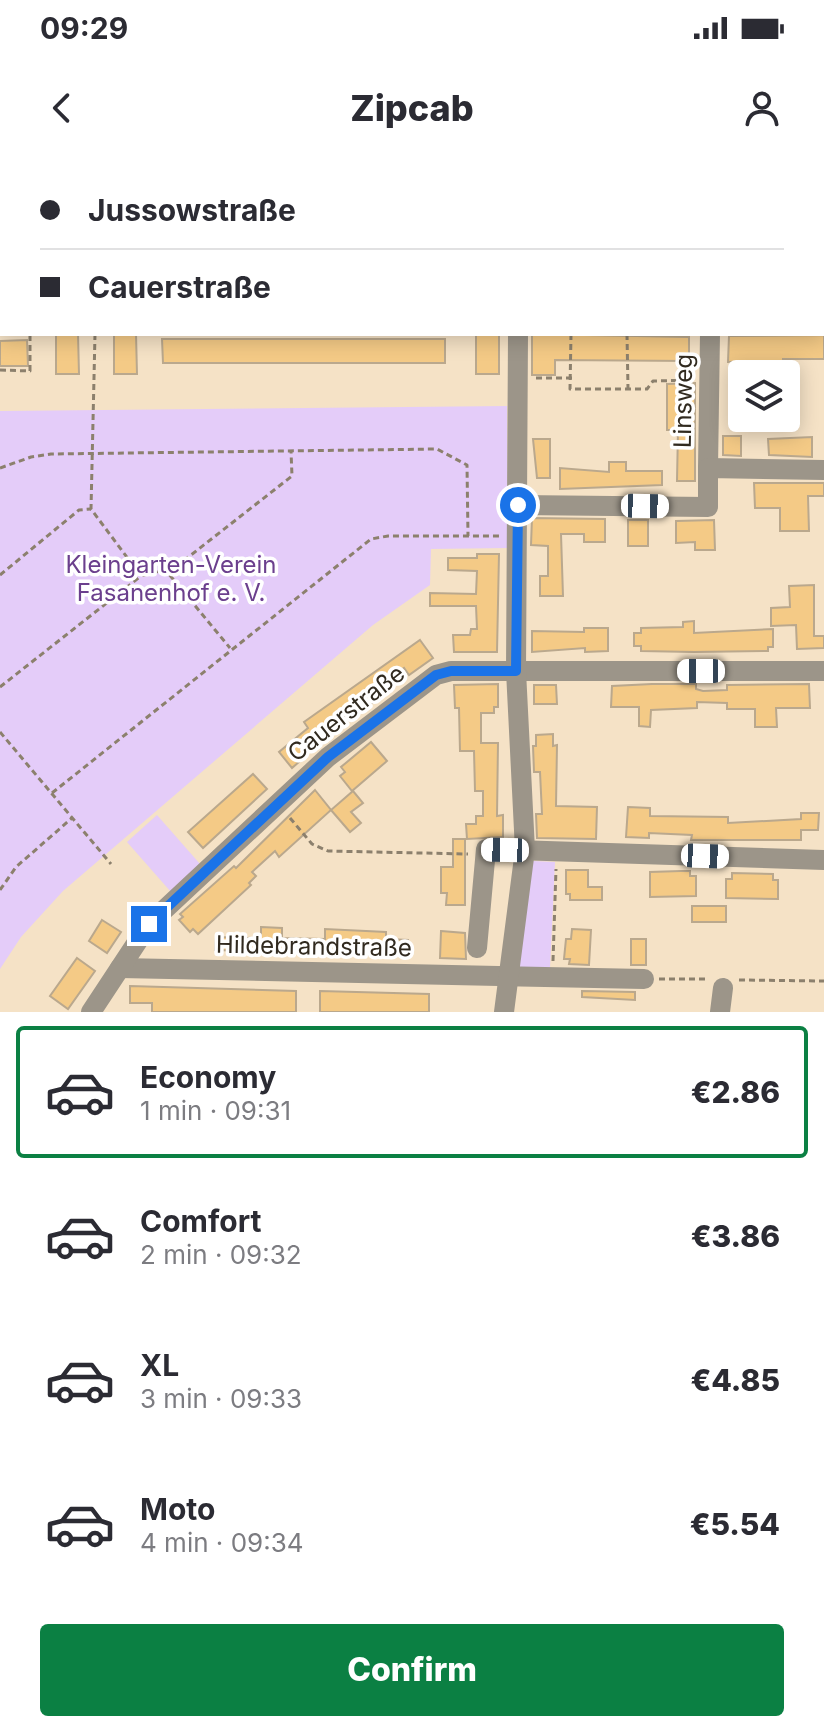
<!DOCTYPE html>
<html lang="en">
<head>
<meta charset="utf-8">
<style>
  :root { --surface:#fff; --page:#f2f2f3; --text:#2b2b33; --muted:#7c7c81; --line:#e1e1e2; --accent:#0b8043 }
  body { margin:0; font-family:Inter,sans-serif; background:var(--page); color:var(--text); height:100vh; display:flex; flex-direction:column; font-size:30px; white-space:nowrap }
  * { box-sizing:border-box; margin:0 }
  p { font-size:26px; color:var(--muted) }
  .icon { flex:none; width:44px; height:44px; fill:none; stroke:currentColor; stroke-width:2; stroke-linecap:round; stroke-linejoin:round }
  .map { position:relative; height:852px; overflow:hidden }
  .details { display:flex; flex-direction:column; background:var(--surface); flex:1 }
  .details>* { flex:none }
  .top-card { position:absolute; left:0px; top:0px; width:824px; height:176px; box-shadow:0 4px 20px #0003; display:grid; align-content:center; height:176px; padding:0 40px; background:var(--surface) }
  .fabs { position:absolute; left:728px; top:200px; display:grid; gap:16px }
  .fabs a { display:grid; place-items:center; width:72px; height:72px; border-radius:8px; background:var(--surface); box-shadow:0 4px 20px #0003; font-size:40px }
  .end { position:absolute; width:36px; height:36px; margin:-18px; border:10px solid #1a73e8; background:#fff; box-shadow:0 0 0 4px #fff }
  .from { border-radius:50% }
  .car { position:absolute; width:24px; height:48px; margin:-24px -12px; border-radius:10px; box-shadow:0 0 6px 2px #0007; background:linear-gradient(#fff 24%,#345 0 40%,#fff 0 76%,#345 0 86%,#fff 0) }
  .top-card b { display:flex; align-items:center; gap:28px; height:76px; font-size:30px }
  .top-card b+b { border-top:2px solid var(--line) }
  .top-card i { width:20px; height:20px; background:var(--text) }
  ul { padding:14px 0 0; list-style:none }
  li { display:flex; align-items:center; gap:24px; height:132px; margin:0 16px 12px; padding:0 24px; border:4px solid transparent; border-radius:8px }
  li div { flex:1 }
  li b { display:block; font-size:30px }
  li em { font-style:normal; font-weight:800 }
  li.current { border-color:var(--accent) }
  li>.icon { width:72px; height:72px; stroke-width:1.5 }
  .button { display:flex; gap:16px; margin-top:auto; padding:16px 40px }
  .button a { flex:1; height:92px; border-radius:8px; background:var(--accent); color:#fff; font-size:32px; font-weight:800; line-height:92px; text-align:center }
  .status { display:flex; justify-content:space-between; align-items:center; height:56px; padding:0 40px; background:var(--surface); direction:ltr }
  .status svg { height:22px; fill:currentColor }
  header { display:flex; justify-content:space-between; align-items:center; height:104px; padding:0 40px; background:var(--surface); font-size:36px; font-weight:800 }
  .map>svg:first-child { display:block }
</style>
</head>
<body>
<div class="status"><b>09:29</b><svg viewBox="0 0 49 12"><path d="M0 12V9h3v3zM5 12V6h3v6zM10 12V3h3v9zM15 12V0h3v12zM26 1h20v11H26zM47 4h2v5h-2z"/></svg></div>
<header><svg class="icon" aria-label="back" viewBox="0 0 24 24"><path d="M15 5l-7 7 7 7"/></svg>Zipcab<svg class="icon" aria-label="person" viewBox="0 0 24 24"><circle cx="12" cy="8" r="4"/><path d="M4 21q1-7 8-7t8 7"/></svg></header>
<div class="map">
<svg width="824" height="852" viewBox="0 0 824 852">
  <rect width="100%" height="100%" fill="#f5e2c6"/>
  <g fill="#e4ccf9">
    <polygon points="507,246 508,388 431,389 430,425 373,465 63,731 21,777 0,809 0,251"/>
    <polygon points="157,655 200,704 171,732 127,682"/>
    <polygon points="533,701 555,702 550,808 517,808"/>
  </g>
  <g fill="#f4ca86" stroke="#baa88d" stroke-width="2">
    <polygon points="56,174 78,174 79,214 56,214"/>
    <polygon points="114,174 136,174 137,214 114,214"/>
    <rect x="476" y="174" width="23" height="40"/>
    <polygon points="532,174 689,177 689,201 555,200 555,215 532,215"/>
    <polygon points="824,175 824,199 783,199 783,214 771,214 771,202 768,201 728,202 729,176"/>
    <polygon points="162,179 445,179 445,203 163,203"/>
    <polygon points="27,180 28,206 0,206 0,181"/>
    <polygon points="695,223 695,321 677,321 678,270 667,270 667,224"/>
    <polygon points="723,276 741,276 741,296 723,295"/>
    <polygon points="812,277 812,297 769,295 768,279"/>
    <polygon points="533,279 550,279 550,318 537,318"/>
    <polygon points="609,302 626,302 626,311 662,311 662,325 560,329 560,308 609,312"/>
    <polygon points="754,323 824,323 824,336 808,336 809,371 780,371 780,348 755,348"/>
    <polygon points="532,358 605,359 605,382 584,382 584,374 561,374 563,436 540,436 540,416 548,416 548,386 531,385"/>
    <rect x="628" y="360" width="20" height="26"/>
    <polygon points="714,360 715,390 695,390 695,382 676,383 676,361"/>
    <polygon points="477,394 499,394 497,492 454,492 453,475 470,475 471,469 477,469 476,446 430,446 430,433 476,434 477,411 448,410 448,398 477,398"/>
    <polygon points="814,425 814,476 824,476 824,488 797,489 796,465 771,466 771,448 790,447 789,426"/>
    <polygon points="694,461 694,473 773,469 773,487 768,487 768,491 694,492 641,491 641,486 634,486 634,473 641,473 641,468 683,467 683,462"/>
    <polygon points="584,468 608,468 608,491 585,492 585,488 532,492 532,471 584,472"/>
    <polygon points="420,480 433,498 409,515 404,508 383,523 389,531 349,559 346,555 303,588 308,594 292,608 279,592 308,568 304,562"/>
    <polygon points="498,524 498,547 494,547 494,553 481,553 481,583 498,583 497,656 503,655 503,677 467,679 466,664 476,664 476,656 483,656 483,631 475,631 474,591 460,591 459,548 455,548 454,525"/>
    <polygon points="652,524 696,524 696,529 703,531 727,530 727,525 809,524 810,548 776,548 777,567 755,567 755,549 727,549 727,543 697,542 697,548 651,550 650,567 639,566 639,547 611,547 612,526"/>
    <polygon points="534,525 556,525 557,544 534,544"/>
    <polygon points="553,574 553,586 557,585 556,646 597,647 596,679 537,678 536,654 542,654 540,612 534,612 533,586 536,586 536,575"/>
    <polygon points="371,582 387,601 352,631 340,616 345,612 341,607"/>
    <polygon points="253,614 267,629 203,688 188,672"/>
    <polygon points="315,630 331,650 279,697 275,691 252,712 256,716 249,723 251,725 198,774 193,769 190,772 179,760 183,757 180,754 234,706 236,708"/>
    <polygon points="353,631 363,643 351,652 361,663 350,672 331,650"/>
    <polygon points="628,647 650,648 650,656 728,657 728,663 801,659 801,653 819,653 818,670 801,670 801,680 691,680 692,675 649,673 649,678 626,677"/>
    <polygon points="453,679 465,679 465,745 446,745 447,733 441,733 441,707 453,707"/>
    <polygon points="566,710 588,710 588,727 602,727 602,740 570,740 570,734 566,734"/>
    <polygon points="681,711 690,711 690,716 696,716 696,736 650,737 650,712"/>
    <polygon points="732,713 773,714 773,720 778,720 778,739 726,738 726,719 732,719"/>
    <rect x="692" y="746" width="34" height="16"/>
    <polygon points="102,760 121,772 107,793 89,781"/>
    <polygon points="261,767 282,768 282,778 325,779 325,769 386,772 386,779 408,780 407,796 215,790 216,777 252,778 261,776"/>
    <polygon points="572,769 591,770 589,805 569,804 570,799 564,799 566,779 571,779"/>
    <polygon points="441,771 465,773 466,799 440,798"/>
    <rect x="631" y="779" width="15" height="26"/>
    <polygon points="77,798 95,811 68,849 50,836"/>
    <polygon points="130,826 296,831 296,852 152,852 152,843 130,843"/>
    <polygon points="320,831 429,834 429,852 320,852"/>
    <polygon points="582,831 635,832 635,840 582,837"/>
  </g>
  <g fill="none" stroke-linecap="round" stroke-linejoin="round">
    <g stroke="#8c806d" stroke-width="3" stroke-dasharray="6 4" stroke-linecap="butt">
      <polyline points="96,0 96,2"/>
      <polyline points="95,174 91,349 141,416 164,410 168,413 230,488"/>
      <polyline points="571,174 570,229 647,229 653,221 693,220"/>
      <polyline points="627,174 628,229"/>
      <polyline points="0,210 30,211 30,174"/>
      <polyline points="536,218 572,218"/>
      <polyline points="0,308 31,297 51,294 437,289 467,305 468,376"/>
      <polyline points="168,413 292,316 291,291"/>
      <polyline points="0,415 79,350 91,349"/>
      <polyline points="0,527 141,416"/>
      <polyline points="0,572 111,704"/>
      <polyline points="52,633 371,379 388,376 499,376"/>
      <polyline points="290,658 312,684 328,691 468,694"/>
      <polyline points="0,730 16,707 72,658"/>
      <polyline points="553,801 556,709"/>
      <polyline points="659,819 708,819"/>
      <polyline points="739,820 824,821"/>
    </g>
    <g stroke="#9c9589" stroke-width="20">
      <polyline points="515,0 516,2"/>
      <polyline points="705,0 705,2"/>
      <polyline points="708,308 710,174"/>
      <polyline points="518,345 708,347 708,308 824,310"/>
      <polyline points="477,788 486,689 824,700"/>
      <polyline points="120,808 644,819"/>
      <polyline points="91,852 149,764 328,597 436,515 451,511 824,511"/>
      <polyline points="504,852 525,690 516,511 518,174"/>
      <polyline points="720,852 723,828"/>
    </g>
    <g stroke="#61543f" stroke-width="20">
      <polyline points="822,121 824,121"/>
      <polyline points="0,128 2,128"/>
      <polyline points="822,154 824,154"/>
      <polyline points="0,158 2,158"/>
    </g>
    <g stroke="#786d5b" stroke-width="2">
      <polyline points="822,134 824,134"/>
      <polyline points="0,146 2,146"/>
    </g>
  </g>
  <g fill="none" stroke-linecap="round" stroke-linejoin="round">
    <polyline stroke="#1a73e8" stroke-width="10" points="149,764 328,597 436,515 451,511 516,511 518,345"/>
  </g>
  <g text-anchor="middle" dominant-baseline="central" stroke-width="7" stroke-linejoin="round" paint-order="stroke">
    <g font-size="24" fill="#312a1f" stroke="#fff">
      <text transform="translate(683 241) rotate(-89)">Linsweg</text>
      <text transform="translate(346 553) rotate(-38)">Cauerstraße</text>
      <text transform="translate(314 786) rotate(1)">Hildebrandstraße</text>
    </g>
    <g font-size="24" fill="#6b3f8d" stroke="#fff">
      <text x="171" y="404">Kleingarten-Verein<tspan x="171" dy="28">Fasanenhof e. V.</tspan></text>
    </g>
  </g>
</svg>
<div class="fabs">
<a><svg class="icon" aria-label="layers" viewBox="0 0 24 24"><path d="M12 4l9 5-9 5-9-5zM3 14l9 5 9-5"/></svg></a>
</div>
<i class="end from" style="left:518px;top:345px"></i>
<i class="end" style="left:149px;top:764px"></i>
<i class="car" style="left:645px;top:346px;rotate:91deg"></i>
<i class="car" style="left:701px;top:511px;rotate:270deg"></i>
<i class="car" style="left:505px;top:690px;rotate:271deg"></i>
<i class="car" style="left:705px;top:696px;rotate:92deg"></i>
<div class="top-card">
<b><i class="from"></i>Jussowstraße</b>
<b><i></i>Cauerstraße</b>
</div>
</div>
<section class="details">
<ul>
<li class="current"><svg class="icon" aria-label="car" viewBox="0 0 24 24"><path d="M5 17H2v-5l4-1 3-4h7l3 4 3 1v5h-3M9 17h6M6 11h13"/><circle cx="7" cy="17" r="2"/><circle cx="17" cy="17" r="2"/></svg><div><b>Economy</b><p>1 min · 09:31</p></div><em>€2.86</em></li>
<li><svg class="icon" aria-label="car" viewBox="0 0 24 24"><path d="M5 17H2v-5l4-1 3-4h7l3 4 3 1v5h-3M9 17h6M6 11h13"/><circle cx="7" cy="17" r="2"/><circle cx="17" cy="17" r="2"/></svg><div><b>Comfort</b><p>2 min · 09:32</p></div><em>€3.86</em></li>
<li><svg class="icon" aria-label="car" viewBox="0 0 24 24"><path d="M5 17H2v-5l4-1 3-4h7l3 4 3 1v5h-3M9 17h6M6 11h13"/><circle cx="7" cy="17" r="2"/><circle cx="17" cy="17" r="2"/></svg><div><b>XL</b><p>3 min · 09:33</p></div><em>€4.85</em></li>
<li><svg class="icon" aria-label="car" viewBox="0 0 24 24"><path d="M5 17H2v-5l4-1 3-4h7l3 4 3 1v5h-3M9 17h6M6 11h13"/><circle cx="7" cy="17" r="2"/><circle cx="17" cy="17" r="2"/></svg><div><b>Moto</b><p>4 min · 09:34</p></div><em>€5.54</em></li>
</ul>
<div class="button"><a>Confirm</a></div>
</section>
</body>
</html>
